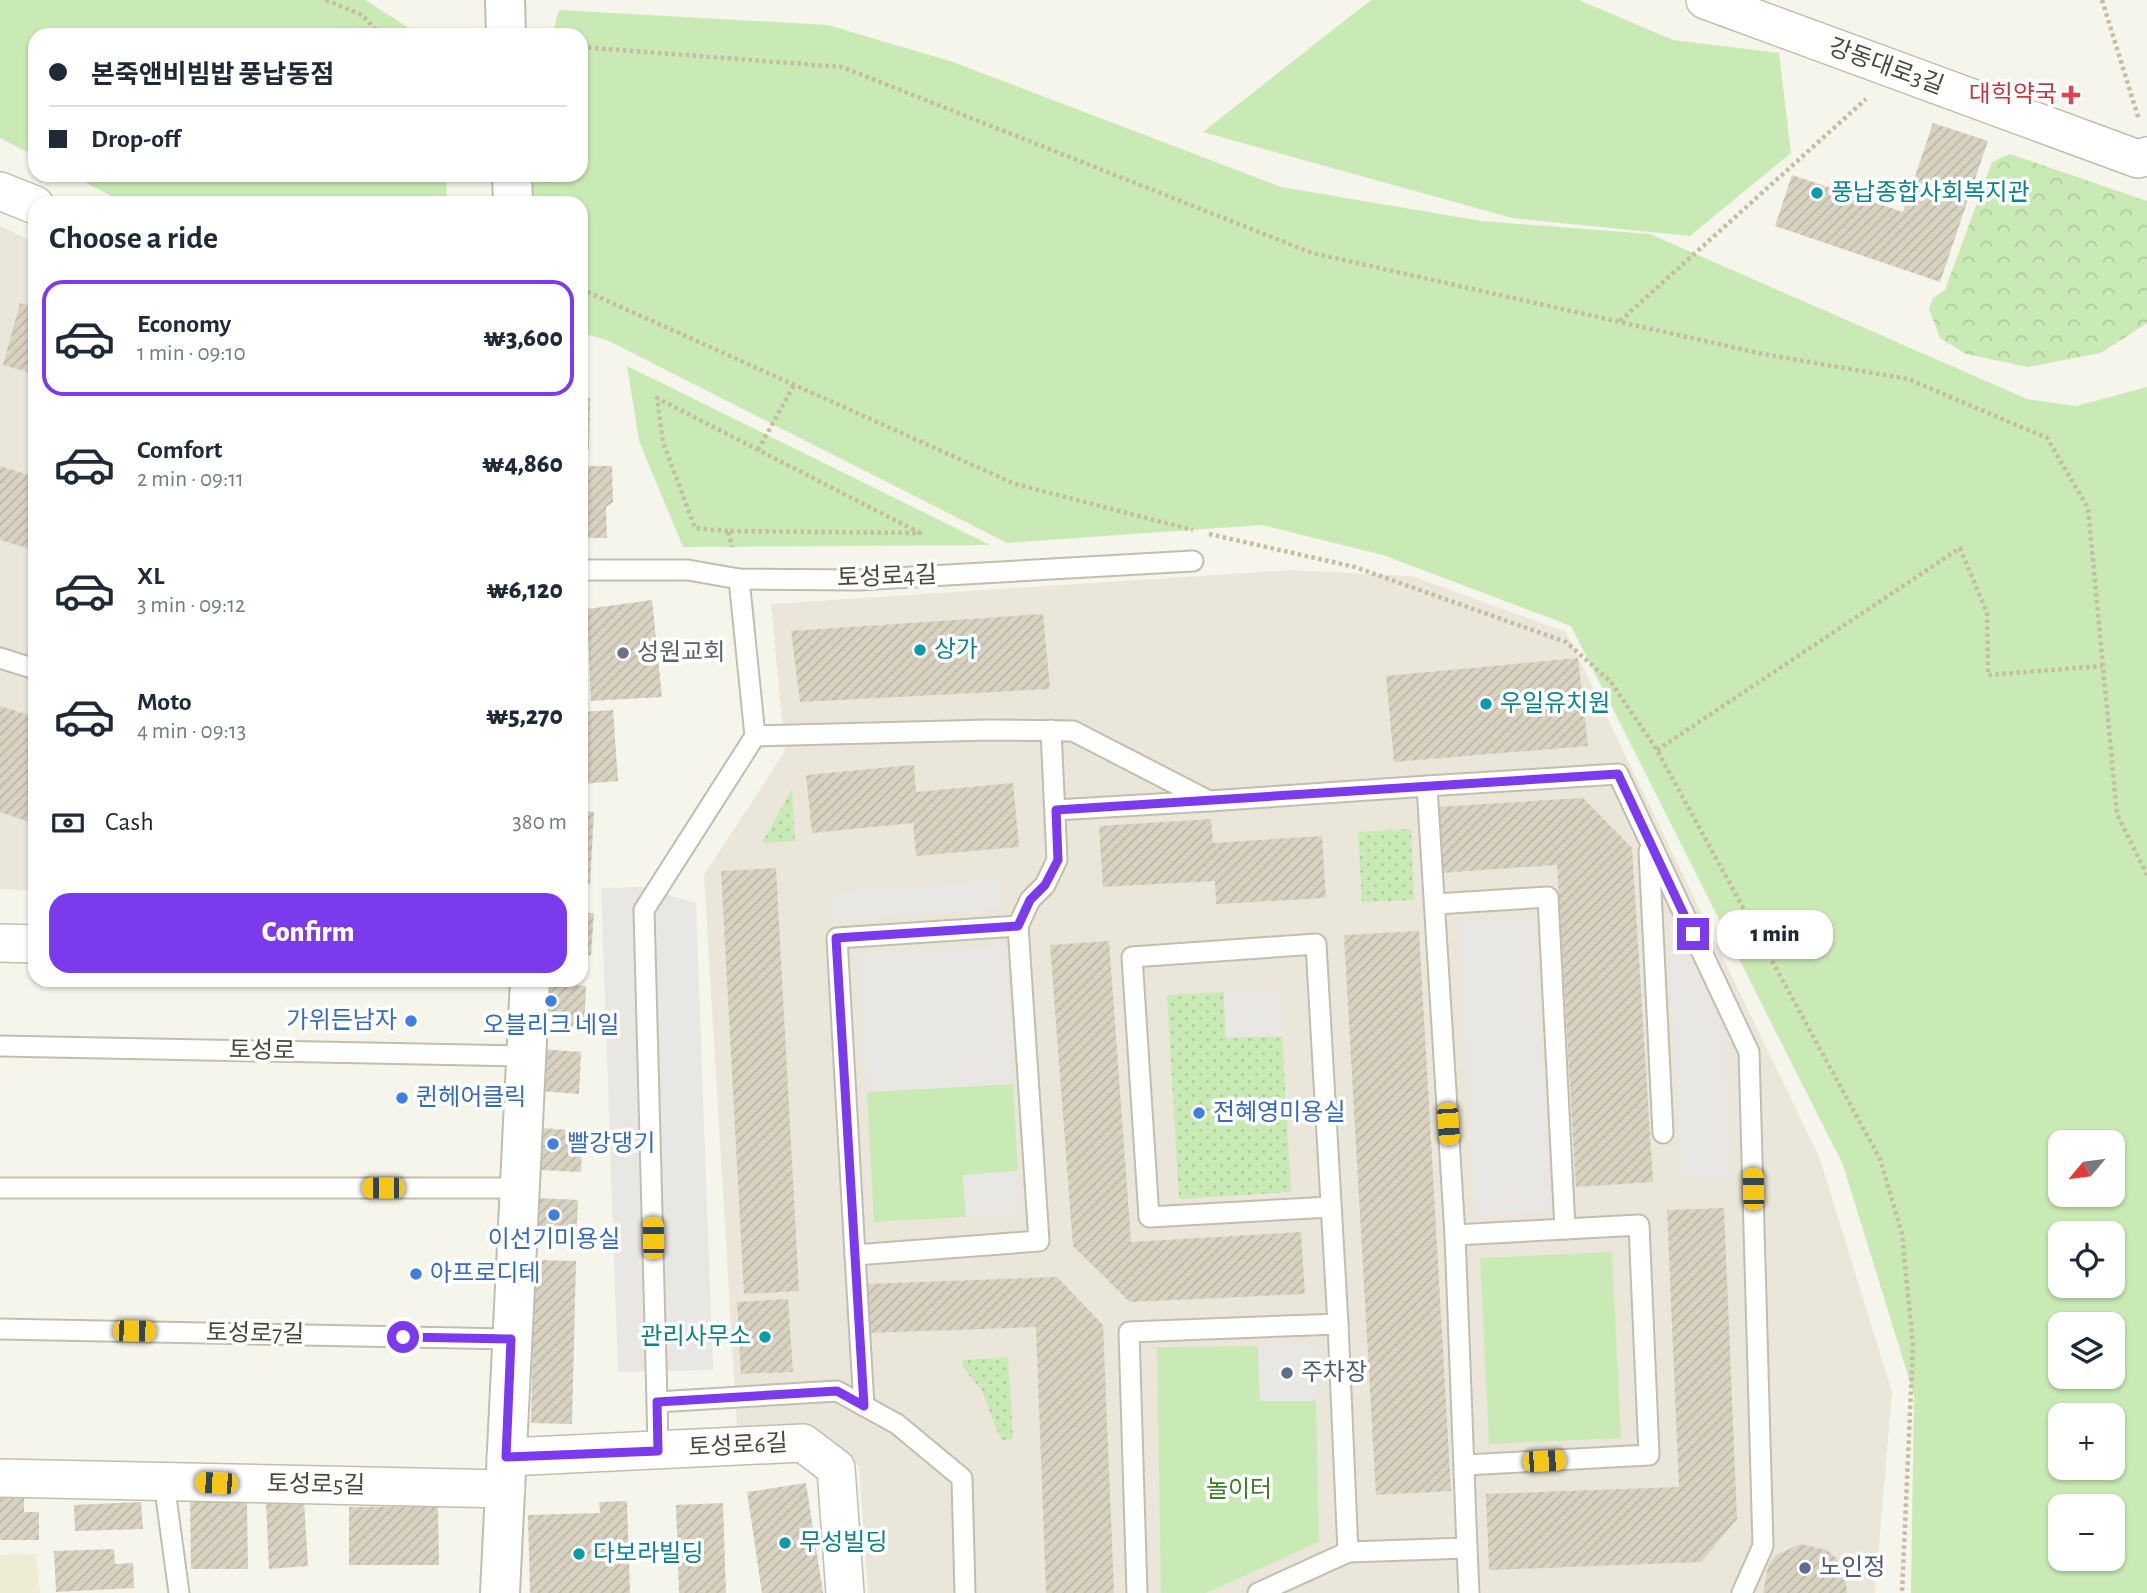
<!DOCTYPE html>
<html lang="en">
<head>
<meta charset="utf-8">
<style>
  :root { --surface:#fff; --page:#f2f2f3; --text:#1f2937; --muted:#747a83; --line:#e0e1e3; --accent:#7c3aed }
  body { margin:0; font-family:"Alegreya Sans","Noto Sans KR",sans-serif; background:var(--page); color:var(--text); height:100vh; display:flex; flex-direction:column; font-size:26px; white-space:nowrap }
  * { box-sizing:border-box; margin:0 }
  p { font-size:23px; color:var(--muted) }
  .icon { flex:none; width:38px; height:38px; fill:none; stroke:currentColor; stroke-width:2; stroke-linecap:round; stroke-linejoin:round }
  .map { position:relative; flex:1; overflow:hidden }
  .drawer { position:absolute; left:28px; top:196px; width:560px; height:791px; display:flex; flex-direction:column; background:var(--surface); border-radius:21px; box-shadow:0 2px 5px #0004 }
  .drawer>* { flex:none }
  .top-card { position:absolute; left:28px; top:28px; width:560px; height:154px; border-radius:21px; box-shadow:0 2px 5px #0004; display:grid; align-content:center; height:154px; padding:0 21px; background:var(--surface) }
  .needle { width:46px; rotate:241deg }
  .tools { position:absolute; left:2048px; top:1130px; display:grid; gap:14px }
  .tools a { display:grid; place-items:center; width:77px; height:77px; border-radius:14px; background:var(--surface); box-shadow:0 2px 5px #0004; font-size:35px }
  .end { position:absolute; width:32px; height:32px; margin:-16px; border:9px solid #7c3aed; background:#fff; box-shadow:0 0 0 4px #fff }
  .from { border-radius:50% }
  .bubble { position:absolute; height:49px; border-radius:21px; background:var(--surface); box-shadow:0 2px 5px #0004; font-size:23px; font-weight:800; line-height:49px; text-align:center }
  .car { position:absolute; width:21px; height:42px; margin:-21px -10px; border-radius:9px; box-shadow:0 0 5px 2px #0007; background:linear-gradient(#f5c518 24%,#345 0 40%,#f5c518 0 76%,#345 0 86%,#f5c518 0) }
  .top-card b { display:flex; align-items:center; gap:24px; height:66px; font-size:26px }
  .top-card b+b { border-top:2px solid var(--line) }
  .top-card i { width:18px; height:18px; background:var(--text) }
  ul { padding:0; list-style:none }
  li { display:flex; align-items:center; gap:21px; height:116px; margin:0 14px 10px; padding:0 7px; border:4px solid transparent; border-radius:21px }
  li div { flex:1 }
  li b { display:block; font-size:26px }
  li em { font-style:normal; font-weight:800 }
  li.active { border-color:var(--accent) }
  li>.icon { width:63px; height:63px; stroke-width:1.5 }
  h2 { padding:0 21px; font-size:32px; line-height:84px }
  .pay { display:flex; align-items:center; gap:18px; height:77px; padding:0 21px; font-size:26px }
  .pay p { margin-inline-start:auto }
  .cta { display:flex; gap:14px; margin-top:auto; padding:14px 21px }
  .cta a { flex:1; height:80px; border-radius:21px; background:var(--accent); color:#fff; font-size:28px; font-weight:800; line-height:80px; text-align:center }
  .map>svg:first-child { display:block }
</style>
</head>
<body>
<div class="map">
<svg width="2147" height="1593" viewBox="0 0 2147 1593">
  <defs>
    <pattern id="forest-crowns" width="20" height="18" patternUnits="userSpaceOnUse" patternTransform="scale(1.75)"><rect width="20" height="18" fill="#caeab5"/><path d="M2 6a3 3 0 1 1 6 0M12 15a3 3 0 1 1 6 0" fill="none" stroke="#afca9c"/></pattern>
    <pattern id="garden-dots" width="8" height="8" patternUnits="userSpaceOnUse" patternTransform="scale(1.75)"><rect width="8" height="8" fill="#caeab5"/><path d="M2 2h.1M6 6h.1" fill="none" stroke="#afca9c" stroke-width="1.8" stroke-linecap="round"/></pattern>
    <pattern id="building-hatch" width="6" height="6" patternUnits="userSpaceOnUse" patternTransform="scale(1.75)"><rect width="6" height="6" fill="#d8d3c1"/><path d="M-1 1l2-2M0 6l6-6M5 7l2-2" fill="none" stroke="#bbb6a7"/></pattern>
  </defs>
  <rect width="100%" height="100%" fill="#f6f5ec"/>
  <g fill="#eae7da">
    <polygon points="0,226 35,243 35,891 0,889"/>
    <polygon points="1291,570 1412,576 1566,632 1820,1159 1892,1392 1875,1593 868,1593 859,1466 807,1425 737,1426 704,875 785,751 771,604"/>
  </g>
  <polygon fill="#efecd6" points="36,1554 40,1593 0,1593 0,1555"/>
  <g fill="#caeab5" fill-rule="evenodd">
    <polygon points="0,0 365,0 420,35 35,35 35,156 0,138"/>
    <polygon points="1371,0 1579,0 1673,40 1779,53 1791,153 1690,236 1512,218 1203,132"/>
    <path d="M 559,10 L 828,25 L 953,62 L 1281,187 L 1482,221 L 1650,234 L 2027,399 L 2076,406 L 2147,387 L 2147,1593 L 1911,1593 L 1914,1395 L 1843,1165 L 1571,626 L 1383,555 L 1262,525 L 1007,543 L 607,340 L 581,333 L 581,203 L 528,203 L 526,175 L 581,175 L 581,35 L 552,35 ZM 2060,1143 L 2112,1143 L 2112,1195 L 2060,1195 ZM 2060,1234 L 2112,1234 L 2112,1286 L 2060,1286 ZM 2060,1325 L 2112,1325 L 2112,1377 L 2060,1377 ZM 2060,1416 L 2112,1416 L 2112,1468 L 2060,1468 ZM 2060,1507 L 2112,1507 L 2112,1559 L 2060,1559 Z"/>
    <polygon points="71,175 446,175 447,203 138,203 115,198"/>
    <polygon points="627,366 990,545 683,547 639,441"/>
    <polygon points="1013,1084 1018,1171 963,1175 966,1217 874,1222 867,1092"/>
    <polygon points="1612,1252 1621,1438 1489,1444 1480,1258"/>
    <polygon points="1258,1346 1260,1401 1316,1401 1319,1542 1206,1593 1161,1593 1157,1347"/>
  </g>
  <polygon fill="url(#forest-crowns)" points="2010,154 2147,201 2147,323 2101,353 2028,367 1966,354 1940,338 1929,309 1933,298 1945,290 1992,162"/>
  <g fill="url(#garden-dots)">
    <polygon points="792,789 795,841 762,843"/>
    <polygon points="1411,829 1414,900 1362,902 1358,832"/>
    <polygon points="1224,992 1226,1038 1282,1036 1291,1192 1179,1199 1167,995"/>
    <polygon points="1008,1357 1013,1439 1001,1440 982,1391 963,1367 963,1360"/>
  </g>
  <g fill="#e8e7e3">
    <polygon points="998,880 1001,908 833,921 831,893"/>
    <polygon points="642,887 696,903 713,1370 618,1372 601,888"/>
    <polygon points="1669,918 1724,1031 1730,1177 1682,1179"/>
    <polygon points="1535,919 1549,1212 1475,1216 1460,922"/>
    <polygon points="1005,946 1013,1084 867,1092 859,954"/>
    <polygon points="1280,990 1282,1036 1226,1038 1224,992"/>
    <polygon points="1018,1171 1021,1213 966,1217 963,1175"/>
    <polygon points="1315,1345 1316,1401 1260,1401 1258,1346"/>
  </g>
  <g fill="url(#building-hatch)">
    <polygon points="1933,123 1988,141 1940,282 1775,226 1792,175 1903,212"/>
    <polygon points="20,303 35,307 35,374 3,365"/>
    <polygon points="581,398 590,398 589,450 581,449"/>
    <polygon points="0,466 35,477 35,551 0,540"/>
    <polygon points="581,466 612,466 613,502 606,507 607,538 581,538"/>
    <polygon points="652,600 662,697 591,701 587,609"/>
    <polygon points="1043,614 1050,689 800,702 791,631"/>
    <polygon points="1578,658 1588,746 1394,762 1386,676"/>
    <polygon points="0,706 35,717 35,824 0,812"/>
    <polygon points="613,710 618,781 581,784 581,712"/>
    <polygon points="914,765 916,792 1013,783 1019,847 916,856 913,823 812,833 806,775"/>
    <polygon points="1583,798 1632,848 1653,1182 1576,1187 1557,865 1440,873 1436,807"/>
    <polygon points="581,811 594,812 590,884 581,884"/>
    <polygon points="1211,819 1213,843 1322,836 1326,898 1216,904 1215,881 1103,887 1099,826"/>
    <polygon points="776,868 799,1291 744,1294 721,871"/>
    <polygon points="581,913 594,913 591,955 581,955"/>
    <polygon points="1419,931 1451,1491 1376,1495 1344,935"/>
    <polygon points="1109,941 1131,1242 1301,1232 1305,1294 1130,1302 1073,1246 1050,945"/>
    <polygon points="546,983 586,986 584,1027 543,1025"/>
    <polygon points="541,1049 581,1052 579,1094 539,1091"/>
    <polygon points="542,1128 583,1131 581,1172 539,1170"/>
    <polygon points="537,1198 578,1200 576,1243 535,1241"/>
    <polygon points="1724,1208 1737,1519 1701,1562 1489,1570 1486,1494 1679,1487 1667,1210"/>
    <polygon points="535,1260 576,1261 572,1424 531,1423"/>
    <polygon points="1057,1277 1103,1325 1114,1593 1046,1593 1036,1327 868,1333 866,1284"/>
    <polygon points="788,1299 793,1372 741,1374 737,1302"/>
    <polygon points="806,1483 823,1593 762,1593 747,1492"/>
    <polygon points="0,1497 24,1497 24,1512 39,1512 39,1540 0,1540"/>
    <polygon points="247,1501 248,1569 191,1569 190,1502"/>
    <polygon points="304,1501 308,1566 269,1569 266,1502"/>
    <polygon points="627,1501 630,1593 530,1593 528,1515 600,1513 599,1502"/>
    <polygon points="141,1502 143,1529 75,1531 74,1505"/>
    <polygon points="723,1503 726,1593 679,1593 676,1505"/>
    <polygon points="438,1506 439,1565 349,1565 349,1507"/>
    <polygon points="1801,1544 1827,1550 1837,1559 1845,1570 1847,1593 1763,1593 1768,1566 1776,1555"/>
    <polygon points="114,1549 115,1564 133,1563 134,1588 56,1592 54,1551"/>
  </g>
  <g fill="none" stroke-linecap="round" stroke-linejoin="round">
    <defs>
      <g id="service">
        <polyline points="581,570 688,570 739,579 859,580 1193,561"/>
        <polyline points="739,579 755,736 989,730 1073,731 1209,801 1427,786 1455,1235 1467,1548 1348,1552"/>
        <polyline points="0,658 35,669"/>
        <polyline points="1427,786 1618,774 1749,1052 1763,1546 1742,1593"/>
        <polyline points="1056,810 1208,801"/>
        <polyline points="1649,851 1663,1133"/>
        <polyline points="1435,904 1548,897 1565,1229 1639,1225 1649,1455 1465,1465"/>
        <polygon points="1018,926 1039,1241 855,1255 837,938"/>
        <polyline points="1018,926 1030,900 1045,885 1057,860 1051,730"/>
        <polyline points="0,1046 524,1056"/>
        <polyline points="0,1188 520,1188"/>
        <polyline points="1331,1207 1149,1217 1132,957 1316,944 1338,1324"/>
        <polyline points="1455,1235 1565,1229"/>
        <polyline points="855,1255 864,1406"/>
        <polyline points="0,1329 511,1339"/>
        <polyline points="657,1402 644,910 755,736"/>
        <polyline points="658,1451 657,1402 837,1391 897,1424 962,1478 965,1593"/>
        <polyline points="164,1482 179,1593"/>
        <polyline points="1467,1548 1469,1593"/>
        <polyline points="1137,1593 1129,1332 1338,1324 1348,1552 1258,1593"/>
      </g>
      <g id="minor">
        <polyline points="1705,0 2138,159 2147,156"/>
        <polyline points="0,191 35,205"/>
        <polyline points="0,943 35,944"/>
        <polyline points="506,1457 803,1443 836,1468 845,1593"/>
        <polyline points="0,1478 506,1489"/>
      </g>
      <g id="tertiary">
        <polyline points="505,0 506,35"/>
        <polyline points="512,175 513,203"/>
        <polyline points="500,1593 530,980"/>
      </g>
    </defs>
    <use href="#service" stroke="#c2beae" stroke-width="23"/>
    <use href="#minor" stroke="#c2beae" stroke-width="40"/>
    <use href="#tertiary" stroke="#c2beae" stroke-width="42"/>
    <g stroke="#c4bd9f" stroke-width="4.5" stroke-dasharray="3.5 3.5" stroke-linecap="butt">
      <polyline points="326,0 362,15 381,35"/>
      <polyline points="2102,0 2139,120"/>
      <polyline points="581,47 842,67 1312,253 1763,354 1908,379 2047,438 2088,508 2117,814 2147,875"/>
      <polyline points="581,289 1015,484 1193,530"/>
      <polyline points="1620,321 1866,99"/>
      <polyline points="758,450 794,385"/>
      <polyline points="728,531 695,528 663,442 657,398 920,533 728,531 732,547"/>
      <polyline points="1209,534 1355,567 1566,642 1610,681 1657,750 1880,1159 1902,1234 1913,1345 1902,1593"/>
      <polyline points="1657,750 1960,548 1987,613 1988,675 2102,666"/>
    </g>
    <use href="#service" stroke="#fff" stroke-width="19"/>
    <use href="#minor" stroke="#fff" stroke-width="37"/>
    <use href="#tertiary" stroke="#fff" stroke-width="38"/>
  </g>
  <g fill="none" stroke-linecap="round" stroke-linejoin="round">
    <polyline stroke="#7c3aed" stroke-width="9" points="403,1337 511,1339 506,1457 658,1451 657,1402 837,1391 864,1406 836,938 1018,926 1030,900 1045,885 1058,860 1056,810 1618,774 1693,934"/>
  </g>
  <path fill="#e0444e" stroke="#fff" stroke-width="2.5" d="M2067.5 84.5h7v7h7v7h-7v7h-7v-7h-7v-7h7z"/>
  <g fill="#0f9aa8" stroke="#fff" stroke-width="2.5">
    <circle cx="1817" cy="193" r="7"/>
    <circle cx="920" cy="650" r="7"/>
    <circle cx="1486" cy="704" r="7"/>
    <circle cx="765" cy="1337" r="7"/>
    <circle cx="785" cy="1543" r="7"/>
    <circle cx="579" cy="1554" r="7"/>
  </g>
  <circle fill="#6b7280" stroke="#fff" stroke-width="2.5" cx="623" cy="653" r="7"/>
  <g fill="#3f7fe0" stroke="#fff" stroke-width="2.5">
    <circle cx="551" cy="1001" r="7"/>
    <circle cx="411" cy="1021" r="7"/>
    <circle cx="402" cy="1098" r="7"/>
    <circle cx="1199" cy="1113" r="7"/>
    <circle cx="553" cy="1144" r="7"/>
    <circle cx="554" cy="1215" r="7"/>
    <circle cx="416" cy="1274" r="7"/>
  </g>
  <g fill="#5c6f8a" stroke="#fff" stroke-width="2.5">
    <circle cx="1287" cy="1373" r="7"/>
    <circle cx="1805" cy="1568" r="7"/>
  </g>
  <g text-anchor="middle" dominant-baseline="central" stroke-width="7" stroke-linejoin="round" paint-order="stroke">
    <g font-size="24" fill="#4b4739" stroke="#fff">
      <text transform="translate(1886 67) rotate(20)">강동대로3길</text>
      <text transform="translate(887 577) rotate(-2)">토성로4길</text>
      <text transform="translate(262 1051) rotate(1)">토성로</text>
      <text transform="translate(255 1334) rotate(1)">토성로7길</text>
      <text transform="translate(738 1446) rotate(-3)">토성로6길</text>
      <text transform="translate(316 1485) rotate(1)">토성로5길</text>
    </g>
    <g font-size="24" fill="#be3a42" stroke="#fff" text-anchor="end">
      <text x="2057" y="95">대힉약국</text>
    </g>
    <g font-size="24" fill="#0d838f" stroke="#fff" text-anchor="start">
      <text x="1831" y="193">풍납종합사회복지관</text>
      <text x="934" y="650">상가</text>
      <text x="1500" y="704">우일유치원</text>
      <text x="751" y="1337" text-anchor="end">관리사무소</text>
      <text x="799" y="1543">무성빌딩</text>
      <text x="593" y="1554">다보라빌딩</text>
    </g>
    <g font-size="24" fill="#5b616d" stroke="#fff" text-anchor="start">
      <text x="637" y="653">성원교회</text>
    </g>
    <g font-size="24" fill="#366cbe" stroke="#fff" text-anchor="start">
      <text x="397" y="1021" text-anchor="end">가위든남자</text>
      <text x="551" y="1026" text-anchor="middle">오블리크 네일</text>
      <text x="416" y="1098">퀸헤어클릭</text>
      <text x="1213" y="1113">전혜영미용실</text>
      <text x="567" y="1144">빨강댕기</text>
      <text x="554" y="1240" text-anchor="middle">이선기미용실</text>
      <text x="430" y="1274">아프로디테</text>
    </g>
    <g font-size="24" fill="#4e5e75" stroke="#fff" text-anchor="start">
      <text x="1301" y="1373">주차장</text>
      <text x="1819" y="1568">노인정</text>
    </g>
    <g font-size="24" fill="#3d7f2a" stroke="#fff">
      <text x="1239" y="1490">놀이터</text>
    </g>
  </g>
</svg>
<div class="tools">
<a><svg class="needle" viewBox="-14 -14 28 28"><path d="M0-13l5 13h-10z" fill="#e53935"/><path d="M0 13l5-13h-10z" fill="#747a83"/></svg></a>
<a><svg class="icon" aria-label="locate" viewBox="0 0 24 24"><circle cx="12" cy="12" r="6"/><path d="M12 2v4M12 18v4M2 12h4M18 12h4"/></svg></a>
<a><svg class="icon" aria-label="layers" viewBox="0 0 24 24"><path d="M12 4l9 5-9 5-9-5zM3 14l9 5 9-5"/></svg></a>
<a>+</a>
<a>−</a>
</div>
<i class="end from" style="left:403px;top:1337px"></i>
<i class="end" style="left:1693px;top:934px"></i>
<div class="bubble" style="left:1717px;top:910px;width:116px">1 min</div>
<i class="car" style="left:1448px;top:1124px;rotate:176deg"></i>
<i class="car" style="left:383px;top:1188px;rotate:270deg"></i>
<i class="car" style="left:1753px;top:1189px;rotate:359deg"></i>
<i class="car" style="left:653px;top:1238px;rotate:359deg"></i>
<i class="car" style="left:134px;top:1331px;rotate:91deg"></i>
<i class="car" style="left:1544px;top:1461px;rotate:87deg"></i>
<i class="car" style="left:216px;top:1483px;rotate:272deg"></i>
<div class="top-card">
<b><i class="from"></i>본죽앤비빔밥 풍납동점</b>
<b><i></i>Drop-off</b>
</div>
<section class="drawer">
<h2>Choose a ride</h2>
<ul>
<li class="active"><svg class="icon" aria-label="car" viewBox="0 0 24 24"><path d="M5 17H2v-5l4-1 3-4h7l3 4 3 1v5h-3M9 17h6M6 11h13"/><circle cx="7" cy="17" r="2"/><circle cx="17" cy="17" r="2"/></svg><div><b>Economy</b><p>1 min · 09:10</p></div><em>₩3,600</em></li>
<li><svg class="icon" aria-label="car" viewBox="0 0 24 24"><path d="M5 17H2v-5l4-1 3-4h7l3 4 3 1v5h-3M9 17h6M6 11h13"/><circle cx="7" cy="17" r="2"/><circle cx="17" cy="17" r="2"/></svg><div><b>Comfort</b><p>2 min · 09:11</p></div><em>₩4,860</em></li>
<li><svg class="icon" aria-label="car" viewBox="0 0 24 24"><path d="M5 17H2v-5l4-1 3-4h7l3 4 3 1v5h-3M9 17h6M6 11h13"/><circle cx="7" cy="17" r="2"/><circle cx="17" cy="17" r="2"/></svg><div><b>XL</b><p>3 min · 09:12</p></div><em>₩6,120</em></li>
<li><svg class="icon" aria-label="car" viewBox="0 0 24 24"><path d="M5 17H2v-5l4-1 3-4h7l3 4 3 1v5h-3M9 17h6M6 11h13"/><circle cx="7" cy="17" r="2"/><circle cx="17" cy="17" r="2"/></svg><div><b>Moto</b><p>4 min · 09:13</p></div><em>₩5,270</em></li>
</ul>
<div class="pay"><svg class="icon" aria-label="cash" viewBox="0 0 24 24"><path d="M3 7h18v10H3z"/><circle cx="12" cy="12" r="2"/></svg>Cash<p>380 m</p></div>
<div class="cta"><a>Confirm</a></div>
</section>
</div>
</body>
</html>
